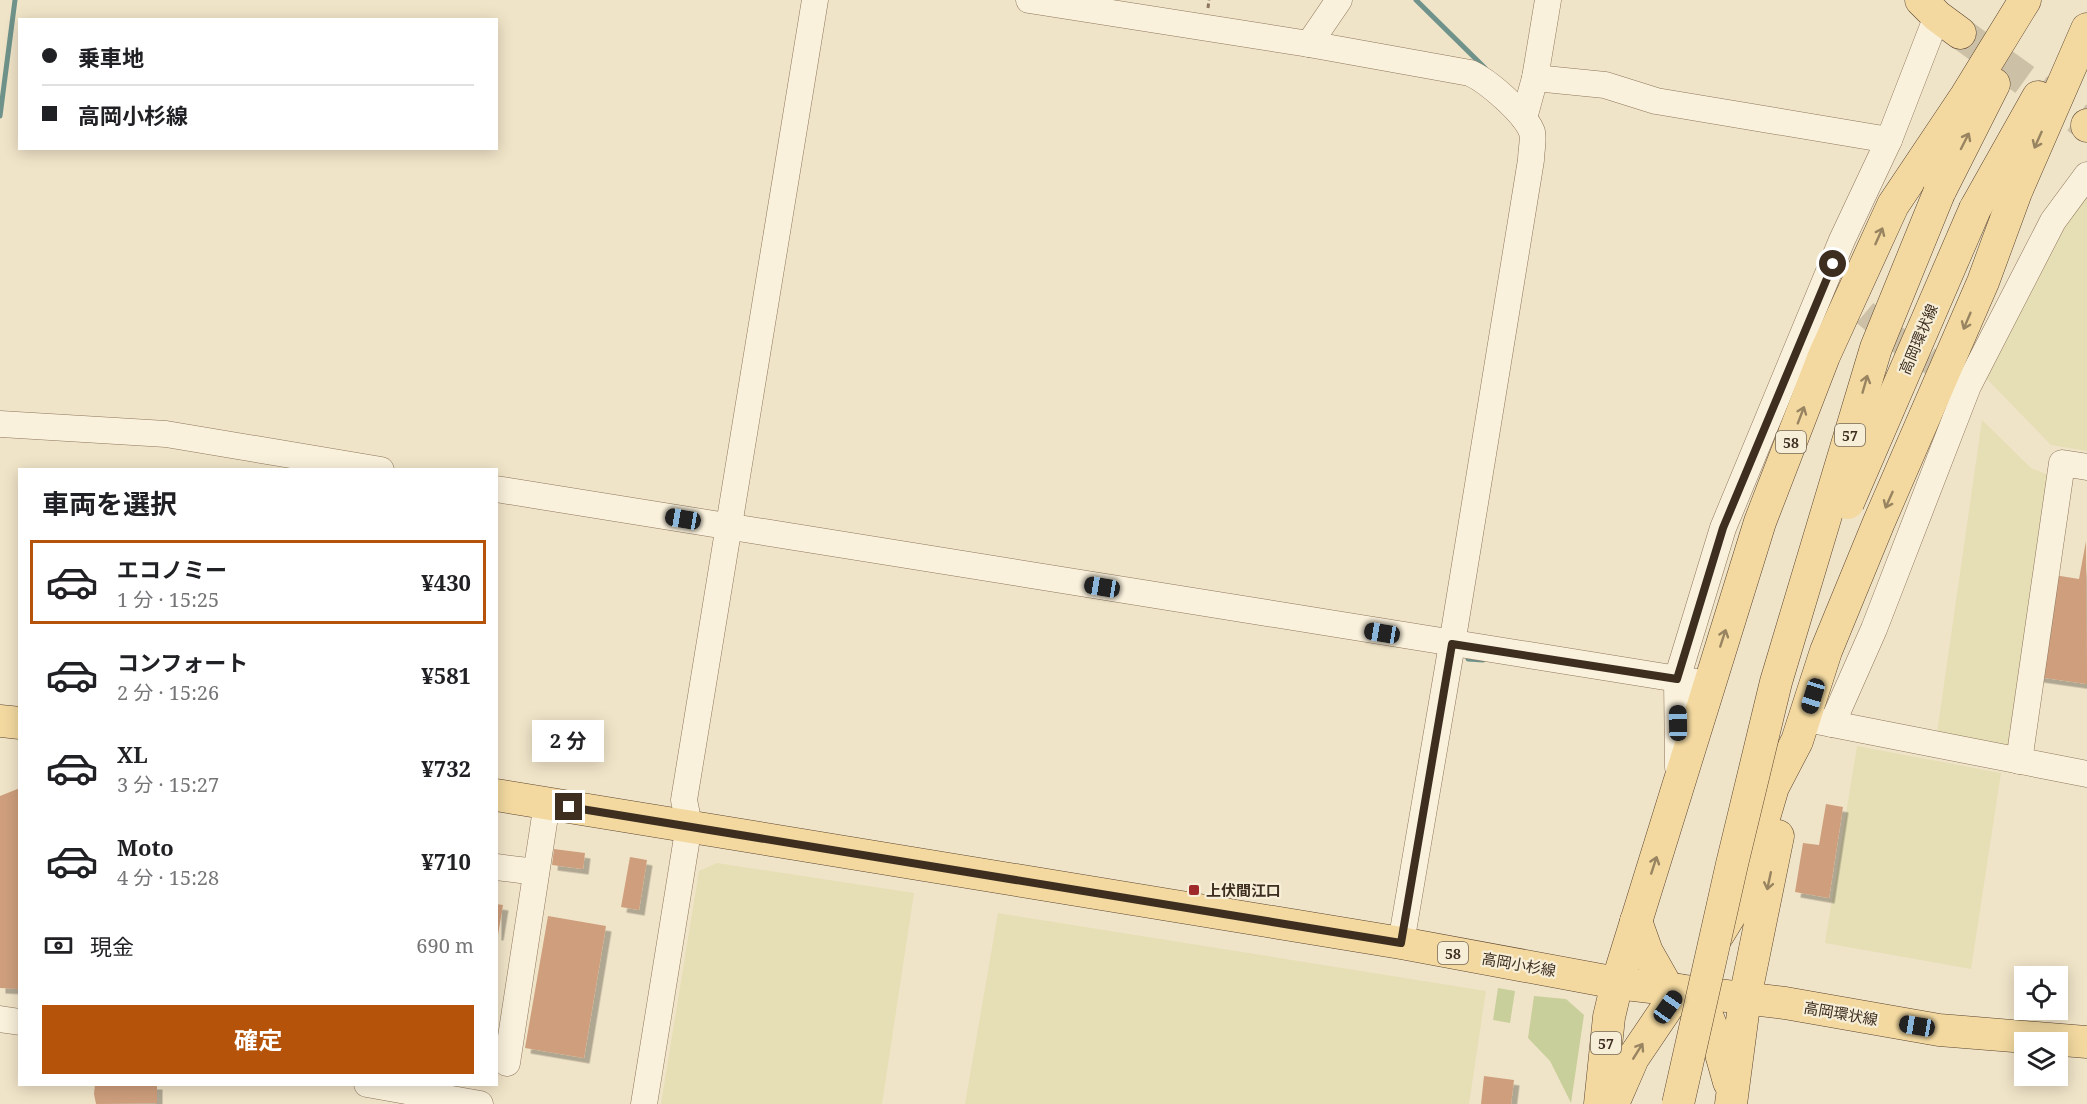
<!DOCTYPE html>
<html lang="ja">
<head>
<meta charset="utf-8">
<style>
  :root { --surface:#fff; --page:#f2f2f2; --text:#202124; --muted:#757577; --line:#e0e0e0; --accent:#b45309 }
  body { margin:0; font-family:"Noto Serif","Noto Sans JP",serif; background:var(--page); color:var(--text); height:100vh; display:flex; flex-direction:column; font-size:22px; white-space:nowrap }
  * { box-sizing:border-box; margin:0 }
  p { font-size:20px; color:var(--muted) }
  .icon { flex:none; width:33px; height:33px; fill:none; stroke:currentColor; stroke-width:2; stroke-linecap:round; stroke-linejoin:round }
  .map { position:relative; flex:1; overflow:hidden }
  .details { position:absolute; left:18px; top:468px; width:480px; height:618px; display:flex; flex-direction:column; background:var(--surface); border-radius:0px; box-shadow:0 3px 15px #0003 }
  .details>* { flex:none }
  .guide { position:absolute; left:18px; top:18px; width:480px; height:132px; border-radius:0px; box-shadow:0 3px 15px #0003; display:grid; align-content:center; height:132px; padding:0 24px; background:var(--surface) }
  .buttons { position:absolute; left:2014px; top:966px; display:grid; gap:12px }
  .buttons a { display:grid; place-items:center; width:54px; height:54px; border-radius:0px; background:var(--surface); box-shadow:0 3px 15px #0003; font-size:30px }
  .end { position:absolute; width:27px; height:27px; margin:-14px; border:8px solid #3d2e20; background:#fff; box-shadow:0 0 0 3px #fff }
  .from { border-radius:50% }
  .bubble { position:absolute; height:42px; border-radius:0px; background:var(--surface); box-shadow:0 3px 15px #0003; font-size:20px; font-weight:700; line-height:42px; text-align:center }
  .car { position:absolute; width:18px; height:36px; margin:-18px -9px; border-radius:8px; box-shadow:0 0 4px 2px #0007; background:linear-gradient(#222 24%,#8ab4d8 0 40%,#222 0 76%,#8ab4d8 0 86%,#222 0) }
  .guide b { display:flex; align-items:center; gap:21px; height:57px; font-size:22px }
  .guide b+b { border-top:2px solid var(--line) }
  .guide i { width:15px; height:15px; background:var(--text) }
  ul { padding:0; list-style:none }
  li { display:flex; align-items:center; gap:18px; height:84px; margin:0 12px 9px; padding:0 12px; border:3px solid transparent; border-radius:0px }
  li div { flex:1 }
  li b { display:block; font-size:22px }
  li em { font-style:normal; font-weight:700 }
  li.current { border-color:var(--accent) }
  li>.icon { width:54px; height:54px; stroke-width:1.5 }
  h2 { padding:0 24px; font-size:27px; line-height:72px }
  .pay { display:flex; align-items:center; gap:15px; height:66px; padding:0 24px; font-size:22px }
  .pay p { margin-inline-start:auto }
  .button { display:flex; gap:12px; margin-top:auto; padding:12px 24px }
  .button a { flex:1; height:69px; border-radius:0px; background:var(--accent); color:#fff; font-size:24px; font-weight:700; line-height:69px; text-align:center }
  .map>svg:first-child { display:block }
</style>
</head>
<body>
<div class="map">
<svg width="2087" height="1104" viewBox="0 0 2087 1104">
  <defs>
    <filter id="shadow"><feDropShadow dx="5.5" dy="5.5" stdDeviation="0" flood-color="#0004"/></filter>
  </defs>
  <rect width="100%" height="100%" fill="#f0e4c8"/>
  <g fill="#e6deb5">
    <polygon points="2087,197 2087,451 2051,445 1984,376 2056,218"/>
    <polygon points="1982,420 2031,468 2054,477 2010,746 1937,733"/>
    <polygon points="1857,746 2001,773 1971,969 1825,943"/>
    <polygon points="717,863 914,893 882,1104 661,1104 699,871"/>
    <polygon points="998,913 1486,991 1469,1104 965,1104"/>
  </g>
  <g fill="#c9cf9b">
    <polygon points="1498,988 1515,991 1510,1023 1493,1020"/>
    <polygon points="1534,996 1566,999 1584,1015 1571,1103 1550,1061 1528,1038"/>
  </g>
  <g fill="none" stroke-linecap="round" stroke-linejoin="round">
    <g stroke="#6f938a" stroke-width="5">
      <polyline points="1416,0 1485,68"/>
      <polyline points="0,116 15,0"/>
      <polyline points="1468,653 1468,659 1483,660"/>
    </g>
  </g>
  <g fill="#cf9f7d" filter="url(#shadow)">
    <polygon points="2086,541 2087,684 2038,677 2054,575 2079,579"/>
    <polygon points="20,788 20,989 0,988 0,796"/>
    <polygon points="1826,804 1843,807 1829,898 1795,892 1803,843 1819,845"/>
    <polygon points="554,849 585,853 583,869 552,865"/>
    <polygon points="630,857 647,860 639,910 621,907"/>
    <polygon points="496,904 503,905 498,935 496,935"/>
    <polygon points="548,916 606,926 584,1058 525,1048"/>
    <polygon points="1484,1076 1514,1080 1511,1104 1481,1104"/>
    <polygon points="95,1084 157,1084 157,1103 96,1104 94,1094"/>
  </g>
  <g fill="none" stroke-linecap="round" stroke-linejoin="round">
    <polyline stroke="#ccc0a6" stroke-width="26" stroke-dasharray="26 13" stroke-linecap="butt" points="1835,288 1895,338 1960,381"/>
    <polyline stroke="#ccc0a6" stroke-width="32" stroke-dasharray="32 16" stroke-linecap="butt" points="1960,33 2087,125"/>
    <defs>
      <g id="minor">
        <path d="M 1029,0 L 1309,44 L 1470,73 C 1488,81 1525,113 1532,132 C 1534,139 1531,152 1531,160 L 1452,644 L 1401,943"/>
        <polyline points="1309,44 1339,0"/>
        <polyline points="1535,78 1605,85 1656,101 1889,140"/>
        <polyline points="1524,118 1535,78 1548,0"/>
        <polyline points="0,424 166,434 381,470"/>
        <polyline points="496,489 1709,684"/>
        <polyline points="1817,721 2087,774"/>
        <polyline points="1832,724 1874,629 1968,386 2053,221 2087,175"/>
        <polyline points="2019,761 2062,463 2087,467"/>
        <polyline points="1678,767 1677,679 1723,528 1842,240 1889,140 1937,16"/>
        <polyline points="496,867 536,872"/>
        <polyline points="0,1019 20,1022"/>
        <polyline points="507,1063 547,803"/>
        <polyline points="367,1084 480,1104"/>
        <polyline points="644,1104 689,825 684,800 815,0"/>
      </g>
      <g id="major">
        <polyline points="1921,0 1937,16 1960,33"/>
        <polyline points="2087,125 2087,126"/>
        <polyline points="1939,193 1994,84"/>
        <polyline points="1975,209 2038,97"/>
        <polyline points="0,721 20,723"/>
        <polyline points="496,795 1401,943 1617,983 1785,1003 1939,1030 2087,1042"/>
        <polyline points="1636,921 1647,952 1668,989"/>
        <polyline points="1718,935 1740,899 1773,787 1797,741 1826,651 1879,522 1983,282 2016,192 2087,29"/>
        <polyline points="1698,993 1718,1043 1729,1082"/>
        <polyline points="1600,1104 1609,1017 1617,983 1760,522 1824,356 1893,205 1966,96 2025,0"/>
        <polyline points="1613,1104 1633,1058 1679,990"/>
        <polyline points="1731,1104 1745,998 1778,836"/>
      </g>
    </defs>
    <use href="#minor" stroke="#8d765c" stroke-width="27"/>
    <use href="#major" stroke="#5b4430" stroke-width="33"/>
    <polyline stroke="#8d765c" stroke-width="3" stroke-dasharray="4.5 3" stroke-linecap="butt" points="1208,8 1209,0"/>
    <use href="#minor" stroke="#faf1dc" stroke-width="26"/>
    <use href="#major" stroke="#f3d9a0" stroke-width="32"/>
    <defs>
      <g id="major-bridge">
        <polyline points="1848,503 1975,209"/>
        <polyline points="1678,1104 1732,864 1776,682 1876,348 1939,193"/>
      </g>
    </defs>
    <use href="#major-bridge" stroke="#5b4430" stroke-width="33" stroke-linecap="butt"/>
    <use href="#major-bridge" stroke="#f3d9a0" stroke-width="32"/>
  </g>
  <defs><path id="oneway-shaft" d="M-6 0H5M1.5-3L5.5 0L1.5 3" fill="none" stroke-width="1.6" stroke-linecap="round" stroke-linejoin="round" transform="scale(1.5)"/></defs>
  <g stroke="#988460">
    <use href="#oneway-shaft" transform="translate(2038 140) rotate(114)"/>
    <use href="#oneway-shaft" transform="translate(1965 141) rotate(-63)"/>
    <use href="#oneway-shaft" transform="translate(1879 236) rotate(-66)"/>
    <use href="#oneway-shaft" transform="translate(1967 321) rotate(113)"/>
    <use href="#oneway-shaft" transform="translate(1865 384) rotate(-74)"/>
    <use href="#oneway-shaft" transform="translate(1801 415) rotate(-69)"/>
    <use href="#oneway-shaft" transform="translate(1889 500) rotate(114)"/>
    <use href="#oneway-shaft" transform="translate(1723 638) rotate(-72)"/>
    <use href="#oneway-shaft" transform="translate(1654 865) rotate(-72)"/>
    <use href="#oneway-shaft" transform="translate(1769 881) rotate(102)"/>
    <use href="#oneway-shaft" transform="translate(1638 1051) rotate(-58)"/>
  </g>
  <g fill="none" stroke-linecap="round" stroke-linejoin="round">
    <polyline stroke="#3d2e20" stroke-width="8" points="569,807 1401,943 1452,644 1677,679 1723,528 1833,264"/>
  </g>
  <rect fill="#9e2a2b" stroke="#f7eed8" stroke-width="2" x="1188" y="884" width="12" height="12" rx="3"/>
  <g text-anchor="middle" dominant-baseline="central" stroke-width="4.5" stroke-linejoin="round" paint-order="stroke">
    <g fill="#f7eed8" stroke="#756857" stroke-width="1.5">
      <rect x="1835" y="424" width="30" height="22" rx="4.5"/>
      <rect x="1776" y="431" width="30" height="22" rx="4.5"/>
      <rect x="1438" y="942" width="30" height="22" rx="4.5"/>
      <rect x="1591" y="1032" width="30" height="22" rx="4.5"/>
    </g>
    <g font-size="14" font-weight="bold" fill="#3d2e20">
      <text x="1850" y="435">57</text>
      <text x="1791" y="442">58</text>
      <text x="1453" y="953">58</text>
      <text x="1606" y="1043">57</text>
    </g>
    <g font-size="15" fill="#3d2e20" stroke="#f7eed8">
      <text transform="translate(1918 339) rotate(-67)">高岡環状線</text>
      <text transform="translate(1519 964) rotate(10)">高岡小杉線</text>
      <text transform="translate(1841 1013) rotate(10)">高岡環状線</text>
    </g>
    <g font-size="15" font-weight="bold" fill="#3d2e20" stroke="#f7eed8" text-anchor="start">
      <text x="1206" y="890">上伏間江口</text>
    </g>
  </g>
</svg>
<div class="buttons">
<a><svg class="icon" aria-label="locate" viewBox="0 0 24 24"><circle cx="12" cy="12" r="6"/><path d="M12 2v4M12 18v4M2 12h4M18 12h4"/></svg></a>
<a><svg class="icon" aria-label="layers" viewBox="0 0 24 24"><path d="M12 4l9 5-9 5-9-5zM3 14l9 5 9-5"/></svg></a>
</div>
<i class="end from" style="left:1833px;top:264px"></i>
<i class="end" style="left:569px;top:807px"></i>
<div class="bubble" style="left:532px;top:720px;width:72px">2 分</div>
<i class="car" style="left:683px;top:519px;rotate:280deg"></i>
<i class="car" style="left:1102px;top:587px;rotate:279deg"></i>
<i class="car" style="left:1382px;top:633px;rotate:279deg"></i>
<i class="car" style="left:1813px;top:696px;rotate:197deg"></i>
<i class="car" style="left:1678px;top:723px;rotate:359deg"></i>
<i class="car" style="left:1668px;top:1007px;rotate:35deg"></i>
<i class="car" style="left:1917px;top:1026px;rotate:280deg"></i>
<div class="guide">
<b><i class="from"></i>乗車地</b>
<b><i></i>高岡小杉線</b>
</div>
<section class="details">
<h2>車両を選択</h2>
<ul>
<li class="current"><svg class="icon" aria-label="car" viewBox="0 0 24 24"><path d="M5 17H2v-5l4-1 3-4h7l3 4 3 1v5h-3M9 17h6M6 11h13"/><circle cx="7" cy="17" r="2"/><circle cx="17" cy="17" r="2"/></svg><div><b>エコノミー</b><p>1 分 · 15:25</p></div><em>¥430</em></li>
<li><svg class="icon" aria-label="car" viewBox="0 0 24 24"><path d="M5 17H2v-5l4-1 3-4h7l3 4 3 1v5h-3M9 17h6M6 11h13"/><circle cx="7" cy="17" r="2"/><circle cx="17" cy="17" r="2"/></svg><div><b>コンフォート</b><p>2 分 · 15:26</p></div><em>¥581</em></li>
<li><svg class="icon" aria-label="car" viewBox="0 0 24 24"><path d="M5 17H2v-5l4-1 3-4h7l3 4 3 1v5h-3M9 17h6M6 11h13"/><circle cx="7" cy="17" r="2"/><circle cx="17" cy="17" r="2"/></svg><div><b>XL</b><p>3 分 · 15:27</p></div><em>¥732</em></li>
<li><svg class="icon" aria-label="car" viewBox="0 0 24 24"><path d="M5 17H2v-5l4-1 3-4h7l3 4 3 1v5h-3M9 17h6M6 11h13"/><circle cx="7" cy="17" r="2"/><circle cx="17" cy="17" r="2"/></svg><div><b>Moto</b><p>4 分 · 15:28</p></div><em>¥710</em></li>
</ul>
<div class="pay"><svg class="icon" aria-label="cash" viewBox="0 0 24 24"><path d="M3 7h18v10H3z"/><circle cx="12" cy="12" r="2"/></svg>現金<p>690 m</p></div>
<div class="button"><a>確定</a></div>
</section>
</div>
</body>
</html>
